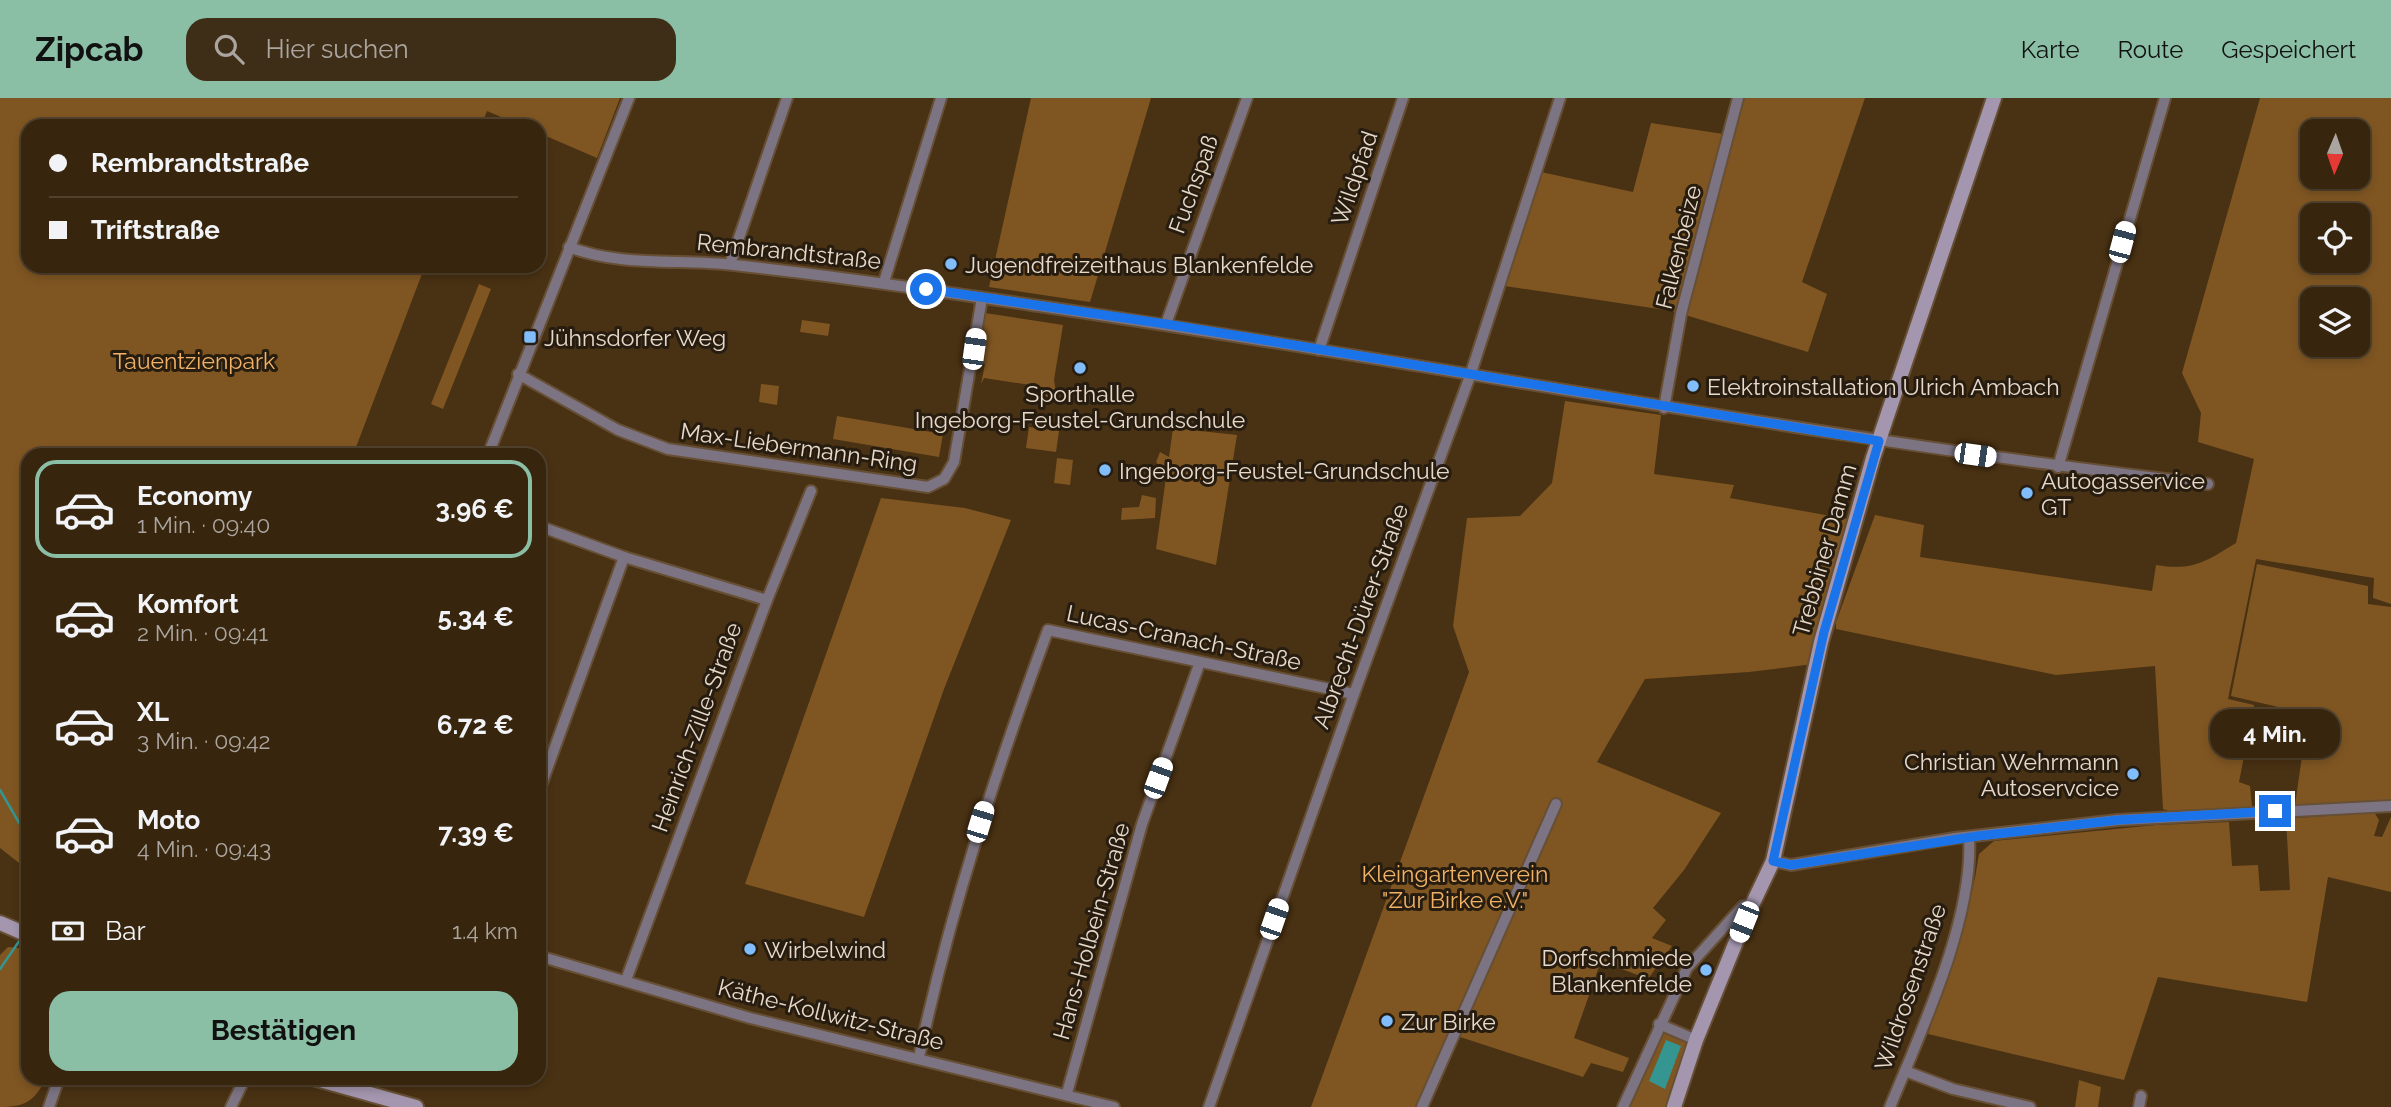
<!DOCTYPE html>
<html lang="de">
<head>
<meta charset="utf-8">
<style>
  :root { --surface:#37250e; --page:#3e2d17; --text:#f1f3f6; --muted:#aaa59e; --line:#51422e; --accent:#8abfa5 }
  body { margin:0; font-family:Raleway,sans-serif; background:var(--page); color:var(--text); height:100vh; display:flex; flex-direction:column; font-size:26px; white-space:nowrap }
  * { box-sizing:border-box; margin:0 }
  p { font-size:23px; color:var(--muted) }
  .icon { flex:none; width:38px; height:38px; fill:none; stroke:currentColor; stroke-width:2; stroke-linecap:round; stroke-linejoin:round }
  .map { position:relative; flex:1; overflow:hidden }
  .panel { position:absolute; left:21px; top:350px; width:525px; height:637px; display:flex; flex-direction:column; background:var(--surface); border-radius:21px; box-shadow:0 4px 10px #0003,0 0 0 2px var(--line) }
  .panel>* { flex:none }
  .hud { position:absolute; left:21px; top:21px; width:525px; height:154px; border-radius:21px; box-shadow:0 4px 10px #0003,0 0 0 2px var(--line); display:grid; align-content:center; height:154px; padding:0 28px; background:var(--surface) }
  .needle { width:46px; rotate:182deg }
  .buttons { position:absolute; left:2300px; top:21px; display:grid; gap:14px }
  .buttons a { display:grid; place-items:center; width:70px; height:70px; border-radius:14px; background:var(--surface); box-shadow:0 4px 10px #0003,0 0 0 2px var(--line); font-size:35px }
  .end { position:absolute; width:32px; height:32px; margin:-16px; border:9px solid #1a73e8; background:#fff; box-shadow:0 0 0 4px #fff }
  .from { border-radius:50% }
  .bubble { position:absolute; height:49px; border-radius:21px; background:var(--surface); box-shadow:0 4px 10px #0003,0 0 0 2px var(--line); font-size:23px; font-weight:700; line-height:49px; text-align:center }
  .car { position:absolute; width:21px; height:42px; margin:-21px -10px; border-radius:9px; box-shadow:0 0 5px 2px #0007; background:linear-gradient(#fff 24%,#345 0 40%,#fff 0 76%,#345 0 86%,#fff 0) }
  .hud b { display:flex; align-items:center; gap:24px; height:66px; font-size:26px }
  .hud b+b { border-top:2px solid var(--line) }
  .hud i { width:18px; height:18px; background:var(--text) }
  ul { padding:12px 0 0; list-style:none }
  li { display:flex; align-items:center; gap:21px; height:98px; margin:0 14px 10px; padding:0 14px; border:4px solid transparent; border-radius:21px }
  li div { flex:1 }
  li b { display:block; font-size:26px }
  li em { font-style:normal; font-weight:700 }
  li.current { border-color:var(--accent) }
  li>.icon { width:63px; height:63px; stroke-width:1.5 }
  .pay { display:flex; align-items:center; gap:18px; height:77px; padding:0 28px; font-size:26px }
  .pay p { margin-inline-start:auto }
  .action { display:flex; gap:14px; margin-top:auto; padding:14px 28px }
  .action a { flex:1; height:80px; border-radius:21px; background:var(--accent); color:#111; font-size:28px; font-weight:700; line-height:80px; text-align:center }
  header { display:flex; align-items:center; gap:42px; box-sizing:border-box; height:98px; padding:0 35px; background:var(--accent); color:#111 }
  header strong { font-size:33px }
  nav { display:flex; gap:38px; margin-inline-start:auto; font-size:24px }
  .search { width:490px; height:63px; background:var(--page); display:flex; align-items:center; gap:18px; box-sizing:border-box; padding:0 24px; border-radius:21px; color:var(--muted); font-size:26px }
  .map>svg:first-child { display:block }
</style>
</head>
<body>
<header>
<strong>Zipcab</strong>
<div class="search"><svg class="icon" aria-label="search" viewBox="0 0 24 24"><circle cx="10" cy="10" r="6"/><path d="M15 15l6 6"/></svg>Hier suchen</div>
<nav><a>Karte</a><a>Route</a><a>Gespeichert</a></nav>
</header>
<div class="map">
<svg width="2391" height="1009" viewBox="0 0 2391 1009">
  <rect width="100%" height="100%" fill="#493113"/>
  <g fill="#7f5622" fill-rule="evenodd">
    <polygon points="0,0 620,0 597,60 539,35 539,28 522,28 487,13 481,28 28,28 28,168 425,168 353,357 28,357 28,772 0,750"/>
    <polygon points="1031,0 1151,0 1090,204 989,189"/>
    <polygon points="1734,0 1865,0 1802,184 1827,196 1808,254 1672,213 1505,188 1541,74 1633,94 1651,25 1723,36"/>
    <path d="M 2260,0 L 2391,0 L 2391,506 L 2373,500 L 2374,480 L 2256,461 L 2228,601 L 2254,607 L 2239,684 L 2250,688 L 2252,709 L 2177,715 L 2163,711 L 2155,568 L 2056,577 L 1836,531 L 1836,524 L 1875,417 L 1924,427 L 1920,459 L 2152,493 L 2156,467 C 2193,473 2205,464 2236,445 L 2254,361 L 2198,344 L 2201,315 L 2182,275 ZM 2312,33 L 2357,33 L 2357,79 L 2312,79 ZM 2312,117 L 2357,117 L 2357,163 L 2312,163 ZM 2312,201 L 2357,201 L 2357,247 L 2312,247 Z"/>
    <polygon points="479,186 491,191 443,311 431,306"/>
    <polygon points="985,215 1063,227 1054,282 1057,301 1029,294 1030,287 984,280 981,286 985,266 976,264"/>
    <polygon points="802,222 830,226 828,238 800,234"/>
    <polygon points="761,286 779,288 777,307 759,304"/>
    <polygon points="1565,303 1661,317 1654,376 1734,387 1730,400 1848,421 1813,566 1749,574 1645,581 1597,664 1721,715 1684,772 1653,810 1666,822 1652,840 1672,848 1648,881 1601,863 1574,940 1629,960 1623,974 1591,965 1583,979 1454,937 1422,1009 1311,1009 1469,574 1453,528 1467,420 1520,418 1552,385"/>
    <polygon points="837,318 943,336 939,359 833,341"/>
    <polygon points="1029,329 1059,333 1056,354 1026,350"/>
    <polygon points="1173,330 1237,337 1216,467 1156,451 1168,365 1161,370 1156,364 1160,354 1169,359"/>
    <polygon points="1057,360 1073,362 1070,387 1054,385"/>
    <polygon points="1142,397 1156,400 1155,420 1121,422 1122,410 1139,409"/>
    <polygon points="881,400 965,410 1011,422 944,591 864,819 745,786"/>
    <polygon points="2257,466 2368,488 2368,506 2391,509 2391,703 2295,707 2308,616 2231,598"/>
    <path d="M 2374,714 L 2379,722 L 2374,738 L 2382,739 L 2391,719 L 2391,794 L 2328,779 L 2307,904 L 2158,879 L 2124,982 L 1928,936 C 1949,876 1970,818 1979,756 L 1994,743 L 2156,727 L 2229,724 L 2232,768 L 2258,767 L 2260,793 L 2290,792 L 2286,721 Z"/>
    <path d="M 8,849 L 28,851 L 28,980 L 46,980 C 35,1003 25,1009 0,1009 L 0,857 Z"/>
    <polygon points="1659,926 1696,942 1674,1009 1623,1009"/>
    <polygon points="2079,982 2101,989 2098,1009 2075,1009"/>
  </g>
  <polygon fill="#359590" points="1666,942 1681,948 1665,991 1649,983"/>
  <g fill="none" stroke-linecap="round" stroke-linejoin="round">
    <g stroke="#359590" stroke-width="2.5">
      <polyline points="0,692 28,740"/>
      <polyline points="0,871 22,839"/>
    </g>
    <defs>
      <g id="street">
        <path d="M 569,149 C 620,169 680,161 734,167 C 836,178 937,193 1039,208 C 1429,265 1816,341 2208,386"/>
        <polyline points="730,166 787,0"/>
        <polyline points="884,184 941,0"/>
        <polyline points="1166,226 1247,0"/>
        <polyline points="1319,252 1403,0"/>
        <polyline points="518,276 618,332 668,351 928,389 944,381 954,364 982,200"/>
        <polyline points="1664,310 1681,216 1738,0"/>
        <polyline points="488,357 629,0"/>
        <polyline points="2058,369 2165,0"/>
        <polyline points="539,428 624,459 767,502"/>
        <polyline points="539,693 624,459"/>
        <polyline points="1773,763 1791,767 1955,740 2118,722 2391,708"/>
        <polyline points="539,858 750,920 1114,1009"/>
        <polyline points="626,882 767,502 811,393"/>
        <polyline points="1659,926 1696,942"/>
        <path d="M 919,959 C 950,812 996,673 1048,532 L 1354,596"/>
        <polyline points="1905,973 1953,991 2030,1009"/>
        <polyline points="1067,995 1142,726 1200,564"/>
        <polyline points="49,1009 59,980"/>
        <polyline points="231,1009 245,980"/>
        <polyline points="1209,1009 1354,596 1470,278 1560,0"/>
        <polyline points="1422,1009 1556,706"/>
        <polyline points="1623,1009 1687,870 1743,808 1752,806"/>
        <path d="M 1890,1009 C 1921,933 1974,821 1969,739"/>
        <polyline points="2139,1009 2141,998"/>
      </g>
      <g id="secondary">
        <polyline points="0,825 28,837"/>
        <polyline points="313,980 416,1009"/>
        <polyline points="1674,1009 1696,942 1744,824 1773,763 1821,544 1873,360 1994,0"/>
      </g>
    </defs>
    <use href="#street" stroke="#664f34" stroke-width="14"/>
    <use href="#secondary" stroke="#664f34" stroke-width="18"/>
    <use href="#street" stroke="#7c7483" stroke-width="10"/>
    <use href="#secondary" stroke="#a396ae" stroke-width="14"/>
  </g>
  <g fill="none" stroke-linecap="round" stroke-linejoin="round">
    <polyline stroke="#1a73e8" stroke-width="9" points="926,191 1166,226 1879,343 1824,534 1773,763 1791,767 1978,738 2118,722 2275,713"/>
  </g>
  <g fill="#81bdfa" stroke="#261c0f" stroke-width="2.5">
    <circle cx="951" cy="166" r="7"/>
    <rect x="523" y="232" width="14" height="14" rx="3.5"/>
    <circle cx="1080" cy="270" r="7"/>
    <circle cx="1693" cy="288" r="7"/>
    <circle cx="1105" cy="372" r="7"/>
    <circle cx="2027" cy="395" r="7"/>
    <circle cx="2133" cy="676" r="7"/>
    <circle cx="750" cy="851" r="7"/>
    <circle cx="1706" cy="872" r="7"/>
    <circle cx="1387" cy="923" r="7"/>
  </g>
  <g text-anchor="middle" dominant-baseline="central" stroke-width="6" stroke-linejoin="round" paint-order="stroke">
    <g font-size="23" fill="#e8d9c9" stroke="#261c0f">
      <text transform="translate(1354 80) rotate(-71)">Wildpfad</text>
      <text transform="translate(1193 86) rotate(-70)">Fuchspaß</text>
      <text transform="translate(1678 149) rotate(-76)">Falkenbeize</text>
      <text transform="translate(789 153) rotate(6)">Rembrandtstraße</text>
      <text transform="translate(799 349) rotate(8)">Max-Liebermann-Ring</text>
      <text transform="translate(1824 452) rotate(-74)">Trebbiner Damm</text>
      <text transform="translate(1360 518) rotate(-70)">Albrecht-Dürer-Straße</text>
      <text transform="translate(1184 539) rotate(12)">Lucas-Cranach-Straße</text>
      <text transform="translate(696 629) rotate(-70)">Heinrich-Zille-Straße</text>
      <text transform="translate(1091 833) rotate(-74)">Hans-Holbein-Straße</text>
      <text transform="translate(1910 889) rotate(-71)">Wildrosenstraße</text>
      <text transform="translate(831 916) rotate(14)">Käthe-Kollwitz-Straße</text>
    </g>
    <g font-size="23" fill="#e8d9c9" stroke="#261c0f" text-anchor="start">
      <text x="965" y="166">Jugendfreizeithaus Blankenfelde</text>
      <text x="544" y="239">Jühnsdorfer Weg</text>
      <text x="1707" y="288">Elektroinstallation Ulrich Ambach</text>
      <text x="1080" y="295" text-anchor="middle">Sporthalle<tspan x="1080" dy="26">Ingeborg-Feustel-Grundschule</tspan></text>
      <text x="1119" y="372">Ingeborg-Feustel-Grundschule</text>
      <text x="2041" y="382">Autogasservice<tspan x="2041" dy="26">GT</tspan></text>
      <text x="2119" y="663" text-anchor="end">Christian Wehrmann<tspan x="2119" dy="26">Autoservcice</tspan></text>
      <text x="764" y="851">Wirbelwind</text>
      <text x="1692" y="859" text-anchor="end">Dorfschmiede<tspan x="1692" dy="26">Blankenfelde</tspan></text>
      <text x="1401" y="923">Zur Birke</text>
    </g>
    <g font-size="23" fill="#f1b266" stroke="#261c0f">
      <text x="194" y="262">Tauentzienpark</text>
      <text x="1455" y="775">Kleingartenverein<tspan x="1455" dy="26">"Zur Birke e.V."</tspan></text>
    </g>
  </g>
</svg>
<div class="buttons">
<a><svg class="needle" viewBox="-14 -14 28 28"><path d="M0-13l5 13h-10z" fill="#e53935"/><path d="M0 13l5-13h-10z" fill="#aaa59e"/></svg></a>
<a><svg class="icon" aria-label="locate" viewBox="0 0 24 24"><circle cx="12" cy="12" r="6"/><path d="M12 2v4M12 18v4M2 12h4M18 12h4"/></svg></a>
<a><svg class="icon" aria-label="layers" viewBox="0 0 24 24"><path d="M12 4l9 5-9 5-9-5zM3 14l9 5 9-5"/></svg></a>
</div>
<i class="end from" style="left:926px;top:191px"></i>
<i class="end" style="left:2275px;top:713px"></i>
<div class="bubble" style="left:2210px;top:611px;width:130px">4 Min.</div>
<i class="car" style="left:2122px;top:144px;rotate:15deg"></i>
<i class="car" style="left:974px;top:251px;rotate:8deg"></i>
<i class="car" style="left:1975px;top:357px;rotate:98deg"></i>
<i class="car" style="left:1158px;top:680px;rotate:20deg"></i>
<i class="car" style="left:980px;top:724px;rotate:17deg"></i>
<i class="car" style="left:1274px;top:821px;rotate:19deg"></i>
<i class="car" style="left:1744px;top:824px;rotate:202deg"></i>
<div class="hud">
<b><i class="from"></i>Rembrandtstraße</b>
<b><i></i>Triftstraße</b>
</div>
<section class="panel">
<ul>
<li class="current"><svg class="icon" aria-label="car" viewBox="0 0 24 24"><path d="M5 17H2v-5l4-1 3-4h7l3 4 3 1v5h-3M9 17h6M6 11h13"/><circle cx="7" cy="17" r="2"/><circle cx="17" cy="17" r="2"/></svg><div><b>Economy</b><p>1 Min. · 09:40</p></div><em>3.96 €</em></li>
<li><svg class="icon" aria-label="car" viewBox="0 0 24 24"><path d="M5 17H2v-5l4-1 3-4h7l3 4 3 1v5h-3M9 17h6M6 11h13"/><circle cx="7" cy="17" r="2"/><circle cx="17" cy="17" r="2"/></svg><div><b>Komfort</b><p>2 Min. · 09:41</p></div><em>5.34 €</em></li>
<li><svg class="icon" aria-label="car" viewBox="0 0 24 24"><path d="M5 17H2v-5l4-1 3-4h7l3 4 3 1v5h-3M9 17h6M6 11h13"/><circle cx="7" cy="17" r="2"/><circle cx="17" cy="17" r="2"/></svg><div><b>XL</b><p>3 Min. · 09:42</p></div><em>6.72 €</em></li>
<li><svg class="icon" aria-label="car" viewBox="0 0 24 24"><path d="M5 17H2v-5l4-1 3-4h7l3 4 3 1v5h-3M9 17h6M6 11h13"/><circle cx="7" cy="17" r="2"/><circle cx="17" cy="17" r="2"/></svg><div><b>Moto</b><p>4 Min. · 09:43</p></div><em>7.39 €</em></li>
</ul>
<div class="pay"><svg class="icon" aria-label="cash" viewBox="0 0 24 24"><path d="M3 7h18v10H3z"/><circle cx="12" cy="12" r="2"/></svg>Bar<p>1.4 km</p></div>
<div class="action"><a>Bestätigen</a></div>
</section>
</div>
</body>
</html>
